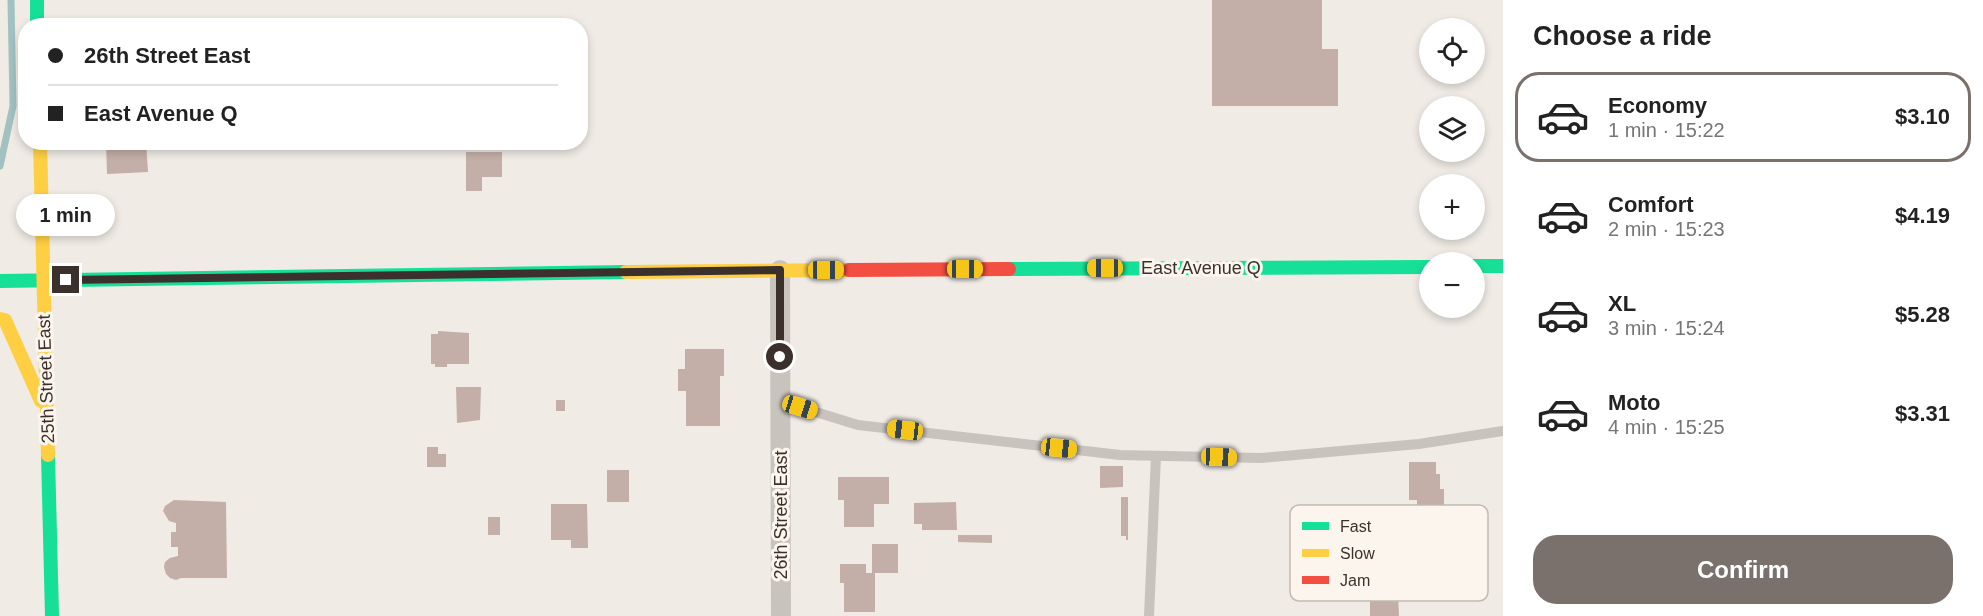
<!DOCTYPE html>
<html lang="en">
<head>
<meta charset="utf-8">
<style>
  :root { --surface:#fff; --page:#f2f2f2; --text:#222; --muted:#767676; --line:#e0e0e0; --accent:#7a716c }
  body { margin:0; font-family:Arial,sans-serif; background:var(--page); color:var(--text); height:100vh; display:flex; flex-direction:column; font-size:22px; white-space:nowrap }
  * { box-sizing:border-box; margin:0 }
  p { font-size:20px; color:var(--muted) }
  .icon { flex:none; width:33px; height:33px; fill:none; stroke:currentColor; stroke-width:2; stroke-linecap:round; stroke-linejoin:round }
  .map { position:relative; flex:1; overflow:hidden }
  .panel { display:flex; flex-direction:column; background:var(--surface); width:480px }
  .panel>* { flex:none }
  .banner { position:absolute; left:18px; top:18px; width:570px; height:132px; border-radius:24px; box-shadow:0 3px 9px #0003; display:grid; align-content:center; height:132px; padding:0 30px; background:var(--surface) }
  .tools { position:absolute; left:1419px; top:18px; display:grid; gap:12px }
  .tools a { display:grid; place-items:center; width:66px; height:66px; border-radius:50%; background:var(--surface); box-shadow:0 3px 9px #0003; font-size:30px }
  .end { position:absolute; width:27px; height:27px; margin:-14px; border:8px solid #3b302b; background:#fff; box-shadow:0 0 0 3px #fff }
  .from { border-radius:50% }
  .bubble { position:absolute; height:42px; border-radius:21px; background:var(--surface); box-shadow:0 3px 9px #0003; font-size:20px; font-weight:700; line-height:42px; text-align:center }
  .car { position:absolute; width:18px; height:36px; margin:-18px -9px; border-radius:8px; box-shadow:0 0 4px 2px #0007; background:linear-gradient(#f5c518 24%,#345 0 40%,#f5c518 0 76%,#345 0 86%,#f5c518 0) }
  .banner b { display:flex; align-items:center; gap:21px; height:57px; font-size:22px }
  .banner b+b { border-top:2px solid var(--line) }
  .banner i { width:15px; height:15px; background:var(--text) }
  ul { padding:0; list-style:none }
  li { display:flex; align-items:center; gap:18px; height:90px; margin:0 12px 9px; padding:0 18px; border:3px solid transparent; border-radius:24px }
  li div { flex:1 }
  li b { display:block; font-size:22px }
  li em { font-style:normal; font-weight:700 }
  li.current { border-color:var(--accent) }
  li>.icon { width:54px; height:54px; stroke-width:1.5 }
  h2 { padding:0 30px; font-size:27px; line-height:72px }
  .cta { display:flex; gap:12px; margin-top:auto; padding:12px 30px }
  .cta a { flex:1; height:69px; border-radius:24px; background:var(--accent); color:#fff; font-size:24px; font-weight:700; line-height:69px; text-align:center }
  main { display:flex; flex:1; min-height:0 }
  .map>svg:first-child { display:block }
</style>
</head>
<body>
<main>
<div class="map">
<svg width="1503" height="616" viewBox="0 0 1503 616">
  <rect width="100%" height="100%" fill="#f0ebe5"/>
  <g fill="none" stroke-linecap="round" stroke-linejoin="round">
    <polyline stroke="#a1c2c1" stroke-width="7" points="0,166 13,106 11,0"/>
  </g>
  <g fill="#c3afa7">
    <polygon points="1212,0 1322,0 1322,49 1338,49 1338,106 1212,106"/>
    <polygon points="106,142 146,142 148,172 107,174"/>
    <polygon points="466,152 502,152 502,177 482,177 482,191 466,191"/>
    <polygon points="438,331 469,333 469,364 447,364 447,367 435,367 435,364 431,364 431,334 438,334"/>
    <polygon points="685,349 724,349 724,376 720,376 720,426 686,426 686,391 678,391 678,369 685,369"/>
    <polygon points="456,387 481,387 480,420 457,423"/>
    <rect x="556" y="400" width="9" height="11"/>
    <polygon points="427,447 438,447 438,454 446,454 446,467 427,467"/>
    <polygon points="1409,462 1436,462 1436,474 1440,474 1440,489 1444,489 1444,507 1417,507 1417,500 1409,500"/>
    <polygon points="1100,466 1123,466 1123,487 1100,488"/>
    <rect x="607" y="470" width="22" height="32"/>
    <polygon points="838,477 889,477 889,504 874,504 874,527 844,527 844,500 838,500"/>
    <polygon points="1121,497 1128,497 1128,540 1126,540 1126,536 1121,536"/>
    <polygon points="174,500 226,502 227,578 181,578 176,580 170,578 166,574 164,567 165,562 170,558 178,556 178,547 171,547 171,532 176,532 176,523 169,521 163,511 165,506"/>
    <polygon points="956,502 957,530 922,530 922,524 914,524 914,503"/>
    <polygon points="551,504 587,504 588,548 571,548 571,540 551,540"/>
    <rect x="488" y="517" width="12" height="18"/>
    <polygon points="958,535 992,535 992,543 958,542"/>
    <polygon points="872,544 898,544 898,573 875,573 875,612 844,612 844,583 840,583 840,564 866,564 866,573 872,573"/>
    <polygon points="1370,594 1398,594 1399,616 1370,616"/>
  </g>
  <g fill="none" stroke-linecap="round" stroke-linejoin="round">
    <g stroke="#c9c3be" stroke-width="10">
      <polyline points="780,401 858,425 1120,455 1261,458 1419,444 1503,431"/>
      <polyline points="1149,616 1156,456"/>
    </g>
    <polyline stroke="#c9c3be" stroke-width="20" points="780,270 781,616"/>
    <g stroke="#16e098" stroke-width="14">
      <polyline points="37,0 37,26"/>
      <polyline points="1474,266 1503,266"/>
      <polyline points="1009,269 1430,267"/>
      <polyline points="0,281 626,272"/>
      <polyline points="48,455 52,616"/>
    </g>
    <g stroke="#ffcf43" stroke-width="14">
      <polyline points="40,142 48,455"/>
      <polyline points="626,272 849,270"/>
      <polyline points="0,319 5,320 41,401"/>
    </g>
    <polyline stroke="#f24e42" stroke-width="14" points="849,270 1009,269"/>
  </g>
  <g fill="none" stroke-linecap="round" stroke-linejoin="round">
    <polyline stroke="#3b302b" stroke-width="8" points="66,280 780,270 780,357"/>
  </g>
  <g text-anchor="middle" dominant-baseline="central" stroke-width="6" stroke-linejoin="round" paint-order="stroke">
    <g font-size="18" fill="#3b302b" stroke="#fbf5ee">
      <text x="1201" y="268">East Avenue Q</text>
      <text transform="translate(46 379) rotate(-92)">25th Street East</text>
      <text transform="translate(781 515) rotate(-90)">26th Street East</text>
    </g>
  </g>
  <rect x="1290" y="505" width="198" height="96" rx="9" fill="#fbf5ee" stroke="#c1bab4" stroke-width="1.5"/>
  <rect x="1302" y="522" width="27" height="8" fill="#16e098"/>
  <rect x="1302" y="549" width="27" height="8" fill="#ffcf43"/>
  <rect x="1302" y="576" width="27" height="8" fill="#f24e42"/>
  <g font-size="16" fill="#3b302b">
    <text x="1340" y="532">Fast</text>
    <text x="1340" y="559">Slow</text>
    <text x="1340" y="586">Jam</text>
  </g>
</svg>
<div class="tools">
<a><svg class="icon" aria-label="locate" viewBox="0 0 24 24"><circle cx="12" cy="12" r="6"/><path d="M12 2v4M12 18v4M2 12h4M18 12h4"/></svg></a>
<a><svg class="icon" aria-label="layers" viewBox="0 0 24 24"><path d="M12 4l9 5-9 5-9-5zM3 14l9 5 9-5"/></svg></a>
<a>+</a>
<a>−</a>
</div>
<i class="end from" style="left:780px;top:357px"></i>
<i class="end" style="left:66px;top:280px"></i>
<div class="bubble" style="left:16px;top:194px;width:99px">1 min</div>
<i class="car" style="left:1105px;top:268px;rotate:270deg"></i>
<i class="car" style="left:965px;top:269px;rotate:90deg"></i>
<i class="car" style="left:826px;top:270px;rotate:90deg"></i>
<i class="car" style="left:800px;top:407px;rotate:107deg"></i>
<i class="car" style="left:905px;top:430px;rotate:277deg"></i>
<i class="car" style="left:1059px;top:448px;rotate:96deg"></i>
<i class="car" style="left:1219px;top:457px;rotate:92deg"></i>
<div class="banner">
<b><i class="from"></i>26th Street East</b>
<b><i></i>East Avenue Q</b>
</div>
</div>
<section class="panel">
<h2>Choose a ride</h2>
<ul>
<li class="current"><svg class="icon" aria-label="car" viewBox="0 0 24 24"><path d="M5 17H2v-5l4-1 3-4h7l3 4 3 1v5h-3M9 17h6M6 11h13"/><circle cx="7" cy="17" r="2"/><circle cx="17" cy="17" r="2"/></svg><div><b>Economy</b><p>1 min · 15:22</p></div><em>$3.10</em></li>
<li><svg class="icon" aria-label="car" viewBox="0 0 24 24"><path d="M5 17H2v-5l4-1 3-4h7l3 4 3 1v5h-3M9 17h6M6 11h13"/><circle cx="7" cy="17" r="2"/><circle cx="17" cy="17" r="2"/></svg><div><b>Comfort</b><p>2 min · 15:23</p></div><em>$4.19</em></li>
<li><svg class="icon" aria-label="car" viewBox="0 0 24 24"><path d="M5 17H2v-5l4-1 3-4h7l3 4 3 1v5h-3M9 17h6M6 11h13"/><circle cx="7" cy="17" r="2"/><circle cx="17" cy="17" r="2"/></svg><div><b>XL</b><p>3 min · 15:24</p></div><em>$5.28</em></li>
<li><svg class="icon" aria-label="car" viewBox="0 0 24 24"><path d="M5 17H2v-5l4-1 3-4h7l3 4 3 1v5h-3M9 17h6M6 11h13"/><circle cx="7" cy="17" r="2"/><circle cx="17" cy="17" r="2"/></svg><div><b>Moto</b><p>4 min · 15:25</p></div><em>$3.31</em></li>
</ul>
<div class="cta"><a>Confirm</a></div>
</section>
</main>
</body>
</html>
